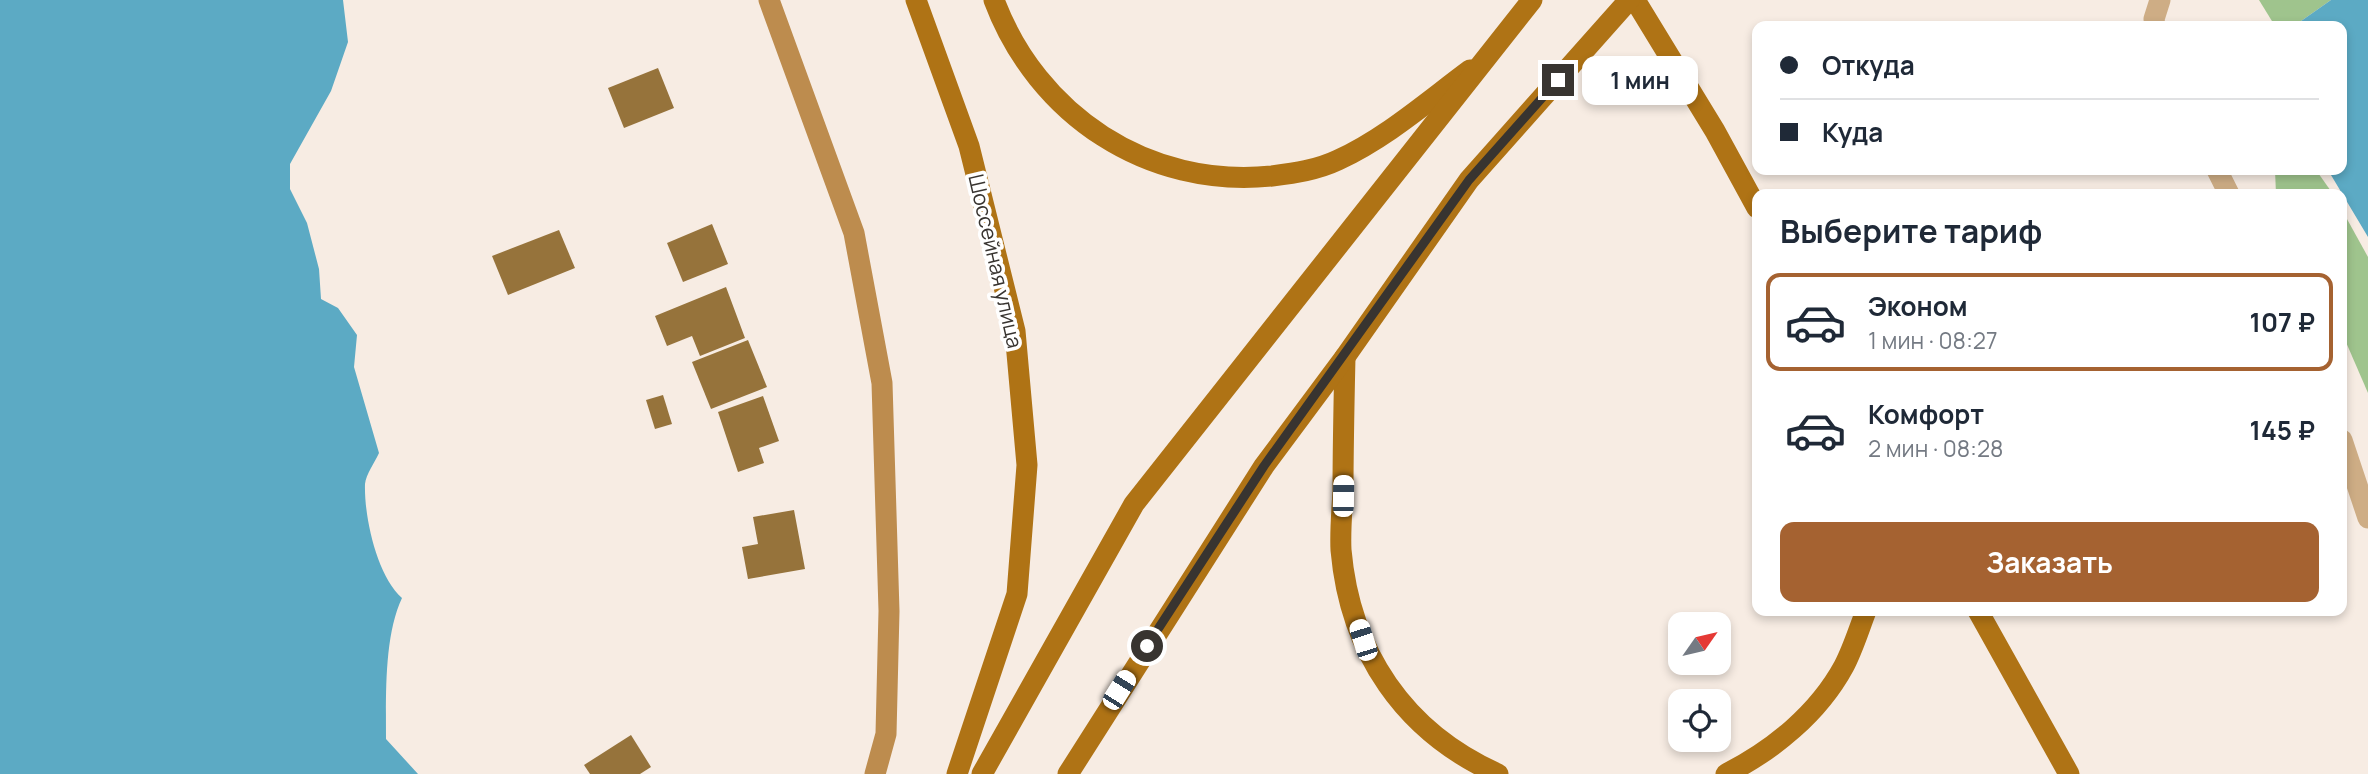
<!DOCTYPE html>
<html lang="ru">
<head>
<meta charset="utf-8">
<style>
  :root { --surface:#fff; --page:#f6f6f7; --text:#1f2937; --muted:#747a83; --line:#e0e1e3; --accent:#a56231 }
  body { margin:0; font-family:Manrope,sans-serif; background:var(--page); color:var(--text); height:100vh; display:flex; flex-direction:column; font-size:26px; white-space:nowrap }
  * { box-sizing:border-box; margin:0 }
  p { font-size:23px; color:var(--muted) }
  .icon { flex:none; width:38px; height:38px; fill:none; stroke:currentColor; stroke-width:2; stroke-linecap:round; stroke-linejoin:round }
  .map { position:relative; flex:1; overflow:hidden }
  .drawer { position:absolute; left:1752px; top:189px; width:595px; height:427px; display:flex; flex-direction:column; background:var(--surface); border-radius:14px; box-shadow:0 4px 10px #0003 }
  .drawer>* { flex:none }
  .banner { position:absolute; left:1752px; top:21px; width:595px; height:154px; border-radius:14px; box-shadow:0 4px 10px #0003; display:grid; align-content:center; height:154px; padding:0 28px; background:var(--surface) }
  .needle { width:46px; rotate:56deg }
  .controls { position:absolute; left:1668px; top:612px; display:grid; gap:14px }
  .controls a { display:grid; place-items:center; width:63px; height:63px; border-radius:14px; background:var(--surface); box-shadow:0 4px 10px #0003; font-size:35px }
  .end { position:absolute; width:32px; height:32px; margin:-16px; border:9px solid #383430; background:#fff; box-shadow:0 0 0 4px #fff }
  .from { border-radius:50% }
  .bubble { position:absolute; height:49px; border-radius:14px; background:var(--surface); box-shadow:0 4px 10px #0003; font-size:23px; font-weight:700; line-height:49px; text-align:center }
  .car { position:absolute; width:21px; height:42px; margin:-21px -10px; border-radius:9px; box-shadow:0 0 5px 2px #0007; background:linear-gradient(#fff 24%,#345 0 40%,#fff 0 76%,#345 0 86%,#fff 0) }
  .banner b { display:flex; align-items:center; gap:24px; height:66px; font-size:26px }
  .banner b+b { border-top:2px solid var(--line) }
  .banner i { width:18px; height:18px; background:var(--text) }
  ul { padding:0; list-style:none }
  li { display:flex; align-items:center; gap:21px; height:98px; margin:0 14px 10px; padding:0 14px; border:4px solid transparent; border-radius:14px }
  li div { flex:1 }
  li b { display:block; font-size:26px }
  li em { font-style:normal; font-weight:700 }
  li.active { border-color:var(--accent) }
  li>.icon { width:63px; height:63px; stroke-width:1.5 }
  h2 { padding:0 28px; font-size:32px; line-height:84px }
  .action { display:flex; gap:14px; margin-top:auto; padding:14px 28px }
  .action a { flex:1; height:80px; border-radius:14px; background:var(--accent); color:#fff; font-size:28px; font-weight:700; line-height:80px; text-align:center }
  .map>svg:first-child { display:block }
</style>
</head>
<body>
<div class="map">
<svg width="2368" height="774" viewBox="0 0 2368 774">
  <rect width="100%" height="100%" fill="#f7ece3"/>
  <g fill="#9fc48d">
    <polygon points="2259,0 2331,0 2294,26 2275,26"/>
    <polygon points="2275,170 2316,170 2333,194 2276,194"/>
    <polygon points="2342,210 2368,257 2368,393 2342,333"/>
  </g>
  <g fill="#5caac4">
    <path d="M 0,0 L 343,0 L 348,42 L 331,91 L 290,164 L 290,189 L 307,223 L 319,269 L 321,299 L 338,308 L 357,335 L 354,367 L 379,453 C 375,462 366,474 365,484 C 364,517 377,576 402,598 C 384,636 386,696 386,739 L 418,774 L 0,774 Z"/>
    <polygon points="2331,0 2368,0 2368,237 2328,170 2342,170 2342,26 2294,26"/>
  </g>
  <g fill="#96733b">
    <polygon points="658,68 674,108 624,128 608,88"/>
    <polygon points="712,224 728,264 683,282 667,243"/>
    <polygon points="559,230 575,268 508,295 492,256"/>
    <polygon points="726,287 745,338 700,356 692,336 667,346 655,316"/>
    <polygon points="748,340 767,387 711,409 692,362"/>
    <polygon points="663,395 672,424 655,429 646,400"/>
    <polygon points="763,396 779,441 759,448 764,463 738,472 718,412"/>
    <polygon points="794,510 805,569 748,579 742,547 758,544 753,517"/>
    <polygon points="631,735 651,767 640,774 590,774 584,765"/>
  </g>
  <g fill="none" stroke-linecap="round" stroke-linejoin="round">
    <g stroke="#cead85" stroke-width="21">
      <polyline points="2155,26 2154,19 2160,0"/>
      <polyline points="2217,170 2229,194"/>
      <polyline points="2342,440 2368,518"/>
    </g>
    <polyline stroke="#bd8c4e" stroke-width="21" points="769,0 854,233 882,383 889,611 886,734 875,774"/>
    <g stroke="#af7315" stroke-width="21">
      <polyline points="916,0 969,146 1015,331 1027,465 1017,594 957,774"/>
      <path d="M 994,0 C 1037,115 1148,189 1272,176 C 1295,173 1317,170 1338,160 C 1386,138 1428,101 1470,70"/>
      <polyline points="1635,0 1715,131 1757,208"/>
      <path d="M 1345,357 C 1344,402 1343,446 1343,491 C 1342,510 1340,530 1341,550 C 1350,652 1404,732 1498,774"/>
      <polyline points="1978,611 2069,774"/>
      <polyline points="982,774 1134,504 1532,0"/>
      <polyline points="1068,774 1264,466 1345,357 1469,180 1629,0"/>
      <path d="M 1726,774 C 1773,750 1818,714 1844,666 C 1853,649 1859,629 1866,611"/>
    </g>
  </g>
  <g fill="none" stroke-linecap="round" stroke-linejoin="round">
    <polyline stroke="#383430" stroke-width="9" points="1147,646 1264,466 1469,180 1558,80"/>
  </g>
  <g text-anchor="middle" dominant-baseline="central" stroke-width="7" stroke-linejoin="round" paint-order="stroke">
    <g font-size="21" fill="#383430" stroke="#fff">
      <text transform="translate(996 261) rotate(77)">Шоссейная улица</text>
    </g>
  </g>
</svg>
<div class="controls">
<a><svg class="needle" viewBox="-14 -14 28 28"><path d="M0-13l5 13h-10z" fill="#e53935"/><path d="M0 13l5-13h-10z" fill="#747a83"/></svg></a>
<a><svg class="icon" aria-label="locate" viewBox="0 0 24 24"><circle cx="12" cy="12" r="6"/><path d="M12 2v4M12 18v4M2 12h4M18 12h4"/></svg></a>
</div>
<i class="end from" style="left:1147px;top:646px"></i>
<i class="end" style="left:1558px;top:80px"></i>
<div class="bubble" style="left:1582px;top:56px;width:116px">1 мин</div>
<i class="car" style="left:1343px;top:496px;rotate:1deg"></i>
<i class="car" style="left:1363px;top:640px;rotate:342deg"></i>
<i class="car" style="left:1119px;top:690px;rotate:32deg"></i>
<div class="banner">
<b><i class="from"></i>Откуда</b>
<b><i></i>Куда</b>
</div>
<section class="drawer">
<h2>Выберите тариф</h2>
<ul>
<li class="active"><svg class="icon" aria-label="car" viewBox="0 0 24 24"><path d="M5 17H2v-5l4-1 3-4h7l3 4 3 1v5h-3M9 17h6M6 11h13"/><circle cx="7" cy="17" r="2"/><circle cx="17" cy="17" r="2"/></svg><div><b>Эконом</b><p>1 мин · 08:27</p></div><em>107 ₽</em></li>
<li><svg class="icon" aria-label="car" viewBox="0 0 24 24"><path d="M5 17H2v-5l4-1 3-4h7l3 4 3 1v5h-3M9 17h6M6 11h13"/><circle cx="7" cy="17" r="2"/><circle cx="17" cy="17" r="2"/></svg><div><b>Комфорт</b><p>2 мин · 08:28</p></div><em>145 ₽</em></li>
</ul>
<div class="action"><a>Заказать</a></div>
</section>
</div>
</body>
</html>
